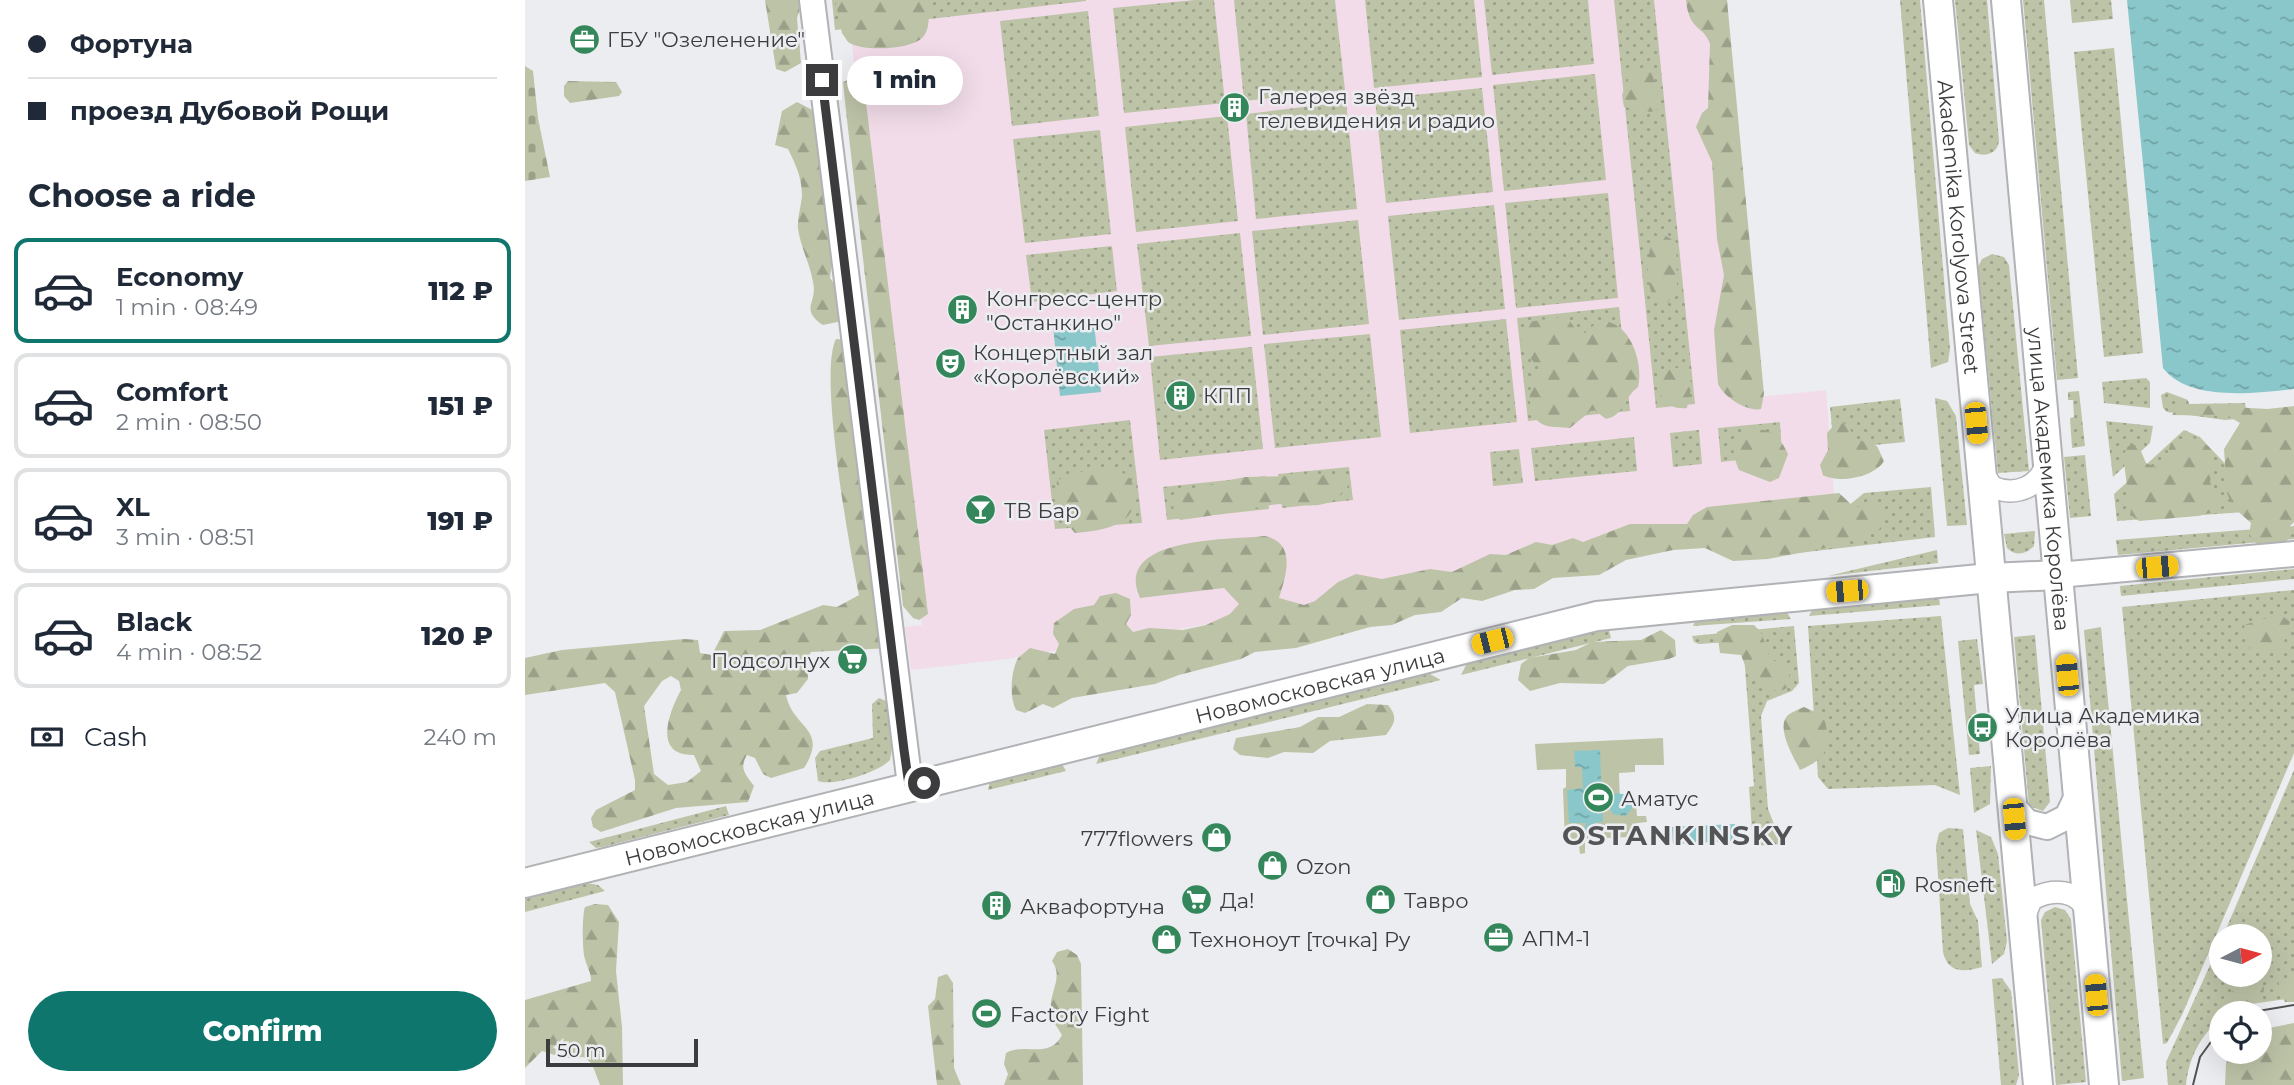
<!DOCTYPE html>
<html lang="en">
<head>
<meta charset="utf-8">
<style>
  :root { --surface:#fff; --page:#f6f6f7; --text:#1f2937; --muted:#747a83; --line:#e0e1e3; --accent:#0f766e }
  body { margin:0; font-family:Montserrat,sans-serif; background:var(--page); color:var(--text); height:100vh; display:flex; flex-direction:column; font-size:26px; white-space:nowrap }
  * { box-sizing:border-box; margin:0 }
  p { font-size:23px; color:var(--muted) }
  .icon { flex:none; width:38px; height:38px; fill:none; stroke:currentColor; stroke-width:2; stroke-linecap:round; stroke-linejoin:round }
  .map { position:relative; flex:1; overflow:hidden }
  .details { display:flex; flex-direction:column; background:var(--surface); width:525px }
  .details>* { flex:none }
  .banner { display:grid; align-content:center; height:154px; padding:0 28px; background:var(--surface) }
  .needle { width:46px; rotate:84deg }
  .buttons { position:absolute; left:1684px; top:924px; display:grid; gap:14px }
  .buttons a { display:grid; place-items:center; width:63px; height:63px; border-radius:50%; background:var(--surface); box-shadow:0 7px 28px #0002; font-size:35px }
  .scale { position:absolute; left:21px; bottom:18px; width:152px; box-sizing:border-box; padding-left:7px; border:4px solid #3c3c3e; border-top:0; font-size:19px; line-height:24px; white-space:nowrap; color:#3c3c3e; -webkit-text-stroke:5px #ecedf0; paint-order:stroke }
  .end { position:absolute; width:32px; height:32px; margin:-16px; border:9px solid #3c3c3e; background:#fff; box-shadow:0 0 0 4px #fff }
  .from { border-radius:50% }
  .bubble { position:absolute; height:49px; border-radius:24px; background:var(--surface); box-shadow:0 7px 28px #0002; font-size:23px; font-weight:800; line-height:49px; text-align:center }
  .car { position:absolute; width:21px; height:42px; margin:-21px -10px; border-radius:9px; box-shadow:0 0 5px 2px #0007; background:linear-gradient(#f5c518 24%,#345 0 40%,#f5c518 0 76%,#345 0 86%,#f5c518 0) }
  .banner b { display:flex; align-items:center; gap:24px; height:66px; font-size:26px }
  .banner b+b { border-top:2px solid var(--line) }
  .banner i { width:18px; height:18px; background:var(--text) }
  ul { padding:0; list-style:none }
  li { display:flex; align-items:center; gap:21px; height:105px; margin:0 14px 10px; padding:0 14px; border:4px solid var(--line); border-radius:14px }
  li div { flex:1 }
  li b { display:block; font-size:26px }
  li em { font-style:normal; font-weight:800 }
  li.current { border-color:var(--accent) }
  li>.icon { width:63px; height:63px; stroke-width:1.5 }
  h2 { padding:0 28px; font-size:32px; line-height:84px }
  .pay { display:flex; align-items:center; gap:18px; height:77px; padding:0 28px; font-size:26px }
  .pay p { margin-inline-start:auto }
  .button { display:flex; gap:14px; margin-top:auto; padding:14px 28px }
  .button a { flex:1; height:80px; border-radius:42px; background:var(--accent); color:#fff; font-size:28px; font-weight:800; line-height:80px; text-align:center }
  main { display:flex; flex:1; min-height:0 }
  .map>svg:first-child { display:block }
</style>
</head>
<body>
<main>
<section class="details">
<div class="banner">
<b><i class="from"></i>Фортуна</b>
<b><i></i>проезд Дубовой Рощи</b>
</div>
<h2>Choose a ride</h2>
<ul>
<li class="current"><svg class="icon" aria-label="car" viewBox="0 0 24 24"><path d="M5 17H2v-5l4-1 3-4h7l3 4 3 1v5h-3M9 17h6M6 11h13"/><circle cx="7" cy="17" r="2"/><circle cx="17" cy="17" r="2"/></svg><div><b>Economy</b><p>1 min · 08:49</p></div><em>112 ₽</em></li>
<li><svg class="icon" aria-label="car" viewBox="0 0 24 24"><path d="M5 17H2v-5l4-1 3-4h7l3 4 3 1v5h-3M9 17h6M6 11h13"/><circle cx="7" cy="17" r="2"/><circle cx="17" cy="17" r="2"/></svg><div><b>Comfort</b><p>2 min · 08:50</p></div><em>151 ₽</em></li>
<li><svg class="icon" aria-label="car" viewBox="0 0 24 24"><path d="M5 17H2v-5l4-1 3-4h7l3 4 3 1v5h-3M9 17h6M6 11h13"/><circle cx="7" cy="17" r="2"/><circle cx="17" cy="17" r="2"/></svg><div><b>XL</b><p>3 min · 08:51</p></div><em>191 ₽</em></li>
<li><svg class="icon" aria-label="car" viewBox="0 0 24 24"><path d="M5 17H2v-5l4-1 3-4h7l3 4 3 1v5h-3M9 17h6M6 11h13"/><circle cx="7" cy="17" r="2"/><circle cx="17" cy="17" r="2"/></svg><div><b>Black</b><p>4 min · 08:52</p></div><em>120 ₽</em></li>
</ul>
<div class="pay"><svg class="icon" aria-label="cash" viewBox="0 0 24 24"><path d="M3 7h18v10H3z"/><circle cx="12" cy="12" r="2"/></svg>Cash<p>240 m</p></div>
<div class="button"><a>Confirm</a></div>
</section>
<div class="map">
<svg width="1769" height="1085" viewBox="0 0 1769 1085">
  <defs>
    <pattern id="grass-dots" width="8" height="8" patternUnits="userSpaceOnUse" patternTransform="scale(1.75)"><rect width="8" height="8" fill="#bdc3a7"/><path d="M2 2h.1M6 6h.1" fill="none" stroke="#9ba089" stroke-width="1.8" stroke-linecap="round"/></pattern>
    <pattern id="forest-firs" width="22" height="20" patternUnits="userSpaceOnUse" patternTransform="scale(1.75)"><rect width="22" height="20" fill="#bdc3a7"/><path d="M5 1l3.5 6h-7zM16 11l3.5 6h-7z" fill="#9ba089"/></pattern>
    <pattern id="cemetery-stones" width="16" height="16" patternUnits="userSpaceOnUse" patternTransform="scale(1.75)"><rect width="16" height="16" fill="#bdc3a7"/><path d="M2 7V4a2 2 0 0 1 4 0v3zM10 15v-3a2 2 0 0 1 4 0v3z" fill="#9ba089"/></pattern>
    <pattern id="water-ripples" width="26" height="14" patternUnits="userSpaceOnUse" patternTransform="scale(1.75)"><rect width="26" height="14" fill="#89c7ca"/><path d="M2 4q2-2 4 0t4 0M15 11q2-2 4 0t4 0" fill="none" stroke="#71a3a5"/></pattern>
  </defs>
  <rect width="100%" height="100%" fill="#ecedf0"/>
  <polygon fill="#f2dce9" points="307,0 1198,0 1233,397 1301,390 1312,532 1032,563 482,659 386,670 380,627 397,625 325,29 310,30"/>
  <g fill="url(#grass-dots)">
    <polygon points="307,0 561,0 561,1 310,30"/>
    <polygon points="670,0 689,0 700,103 599,113 588,8"/>
    <polygon points="709,0 810,0 820,90 719,101"/>
    <polygon points="840,0 949,0 957,77 849,88"/>
    <polygon points="959,0 1063,0 1069,64 967,75"/>
    <polygon points="1089,0 1129,0 1170,404 1131,408"/>
    <polygon points="1375,0 1395,0 1425,349 1423,362 1406,368"/>
    <path d="M 1430,0 L 1462,0 L 1474,141 C 1472,154 1461,157 1450,153 L 1444,145 Z"/>
    <polygon points="1498,0 1519,0 1553,378 1532,380"/>
    <polygon points="1545,0 1586,0 1588,19 1547,23"/>
    <polygon points="563,11 574,116 487,126 475,21"/>
    <polygon points="1589,48 1618,353 1579,357 1549,52"/>
    <polygon points="1070,74 1081,180 979,191 968,85"/>
    <polygon points="957,88 968,192 861,203 850,99"/>
    <polygon points="821,102 832,209 731,219 721,114"/>
    <polygon points="702,116 713,221 611,232 600,127"/>
    <polygon points="575,130 586,234 500,243 488,139"/>
    <polygon points="1083,193 1093,298 991,308 980,203"/>
    <polygon points="969,205 980,309 874,320 863,216"/>
    <polygon points="833,220 844,324 738,335 727,231"/>
    <polygon points="715,233 726,336 624,346 612,244"/>
    <polygon points="587,246 592,291 507,302 501,255"/>
    <polygon points="1467,254 1479,257 1484,265 1504,471 1473,473 1453,267 1457,259"/>
    <polygon points="1094,307 1105,411 1003,421 992,318"/>
    <polygon points="981,319 992,422 885,433 875,330"/>
    <polygon points="845,334 856,437 750,448 739,344"/>
    <polygon points="727,347 738,449 635,460 625,357"/>
    <polygon points="1621,378 1625,382 1625,408 1579,403 1577,382"/>
    <polygon points="1554,391 1560,446 1547,448 1545,418 1549,417 1548,400 1543,400 1543,392"/>
    <polygon points="1642,392 1663,400 1664,404 1720,403 1723,418 1700,420 1642,412 1638,408 1636,395"/>
    <polygon points="1410,398 1422,401 1431,416 1442,525 1422,526"/>
    <polygon points="1375,399 1380,442 1309,449 1305,407"/>
    <polygon points="605,420 617,523 530,529 519,430"/>
    <polygon points="1581,421 1628,426 1625,443 1588,477"/>
    <polygon points="1255,422 1257,455 1196,462 1193,428"/>
    <polygon points="1174,430 1177,464 1148,467 1145,433"/>
    <polygon points="1659,430 1675,437 1737,503 1734,511 1592,521 1589,494"/>
    <polygon points="1109,437 1112,471 1010,481 1006,448"/>
    <polygon points="994,449 998,483 968,486 965,452"/>
    <polygon points="1560,455 1566,516 1545,518 1539,457"/>
    <polygon points="824,467 828,500 757,508 753,474"/>
    <polygon points="741,476 744,509 642,520 638,487"/>
    <polygon points="1406,487 1410,537 1265,554 1339,493"/>
    <polygon points="1769,526 1769,539 1593,555 1591,540"/>
    <path d="M 1510,531 L 1509,546 C 1501,554 1491,557 1482,548 L 1479,534 Z"/>
    <polygon points="1412,550 1413,563 1303,576"/>
    <polygon points="1769,569 1769,579 1596,596 1595,586"/>
    <polygon points="1769,590 1769,753 1657,1015 1642,1043 1638,1044 1597,607"/>
    <polygon points="1414,597 1415,605 1284,616 1289,607"/>
    <polygon points="1261,611 1266,619 1168,626 1171,619"/>
    <polygon points="1416,616 1435,795 1410,785 1303,789 1293,777 1283,626"/>
    <polygon points="1269,626 1274,683 1267,691 1242,701 1236,716 1243,809 1257,844 1228,846 1224,787 1229,786 1218,641 1174,644 1169,642 1167,636"/>
    <polygon points="1083,627 1086,638 936,675 943,661"/>
    <polygon points="1576,627 1619,1078 1597,1081 1559,630"/>
    <polygon points="1510,635 1525,802 1518,811 1504,806 1489,637"/>
    <polygon points="1452,639 1458,684 1449,685 1455,754 1444,755 1433,641"/>
    <polygon points="901,672 916,680 571,764 577,750"/>
    <path d="M 354,698 L 361,701 L 363,706 L 368,744 L 365,760 C 354,772 308,787 293,781 L 290,758 L 295,751 L 348,738 L 347,704 Z"/>
    <polygon points="537,764 541,771 463,790 465,780"/>
    <polygon points="1466,766 1465,804 1449,813 1445,768"/>
    <path d="M 1769,770 L 1769,998 L 1726,1004 L 1696,1013 L 1696,1018 C 1675,1037 1664,1057 1661,1085 L 1643,1085 L 1641,1062 L 1696,941 L 1696,975 L 1734,975 L 1734,936 L 1698,936 Z"/>
    <polygon points="201,806 204,815 78,847 71,848 64,842"/>
    <path d="M 1423,828 L 1438,829 L 1445,904 L 1453,921 L 1457,967 C 1440,972 1423,974 1418,952 L 1411,846 L 1414,833 Z"/>
    <polygon points="1451,830 1466,837 1473,854 1482,941 1479,954 1467,964"/>
    <polygon points="62,883 73,885 80,891 0,912 0,899"/>
    <polygon points="1530,907 1540,910 1546,919 1561,1082 1531,1085 1516,920 1520,912"/>
    <polygon points="1477,978 1486,991 1494,1075 1491,1085 1476,1085 1467,979"/>
  </g>
  <g fill="url(#forest-firs)" fill-rule="evenodd">
    <polygon points="240,0 278,0 272,18 276,63 260,72 251,69"/>
    <path d="M 310,0 L 408,0 C 401,12 407,27 398,37 C 387,50 336,52 323,42 L 317,33 Z"/>
    <path d="M 1161,0 L 1202,0 L 1239,394 L 1236,409 C 1222,412 1199,397 1193,384 L 1189,330 L 1199,275 L 1192,239 L 1187,162 L 1171,127 L 1177,113 L 1183,108 L 1185,44 C 1179,25 1164,32 1161,0 Z"/>
    <polygon points="1116,69 1127,73 1136,107 1126,112 1099,107 1097,95 1106,73"/>
    <polygon points="330,77 337,80 339,86 403,614 394,620 388,618 378,606 321,111 318,82"/>
    <polygon points="43,81 91,82 97,92 94,96 45,103 39,96 39,86"/>
    <path d="M 272,102 L 295,114 L 311,233 L 305,278 L 312,287 L 317,321 L 298,325 C 274,309 293,303 288,282 C 285,264 276,248 273,229 C 272,218 276,207 277,196 C 277,178 271,165 263,149 L 250,145 L 257,111 Z"/>
    <path d="M 1141,236 L 1151,242 L 1152,284 L 1143,303 L 1132,303 C 1120,287 1120,254 1130,237 Z"/>
    <path d="M 1036,317 L 1043,319 L 1056,336 L 1074,321 C 1105,319 1119,363 1113,387 C 1098,398 1100,415 1081,419 L 1068,409 L 1045,428 C 1037,427 1024,428 1017,424 C 1001,415 1000,380 1018,372 L 996,348 L 997,330 L 1003,322 Z"/>
    <path d="M 311,339 L 321,340 L 365,648 L 286,652 L 282,660 L 283,679 L 272,693 L 261,695 C 268,729 304,728 279,768 L 246,778 L 238,774 L 230,758 L 222,755 C 214,768 220,774 229,786 L 223,802 L 151,808 L 76,832 L 68,827 L 66,818 L 71,810 L 110,790 L 110,780 L 90,692 L 80,683 L 0,695 L 0,658 L 37,650 L 159,639 L 173,640 L 175,653 L 187,655 L 199,631 L 235,630 L 298,605 L 312,607 L 334,595 C 325,551 293,373 311,339 ZM 146,676 L 154,681 L 156,690 C 144,712 127,756 169,755 L 176,771 L 162,782 L 143,785 L 129,774 L 119,706 L 137,681 Z"/>
    <path d="M 1147,367 L 1158,369 L 1167,383 L 1162,408 C 1139,411 1132,392 1132,372 Z"/>
    <polygon points="1656,404 1742,409 1769,406 1769,522 1765,526 1762,542 1734,547 1724,534 1726,523 1708,507 1702,493 1699,449 1715,423 1703,416 1647,415"/>
    <path d="M 1320,423 L 1332,439 L 1352,446 L 1359,461 C 1350,477 1314,484 1298,475 L 1295,465 L 1303,450 L 1302,433 L 1309,425 Z"/>
    <path d="M 1225,429 C 1247,428 1254,436 1263,454 L 1254,478 L 1245,482 L 1214,470 C 1206,452 1205,438 1225,429 Z"/>
    <polygon points="1665,436 1683,446 1689,453 1685,482 1694,501 1693,511 1673,516 1614,521 1606,515 1598,456 1603,446 1613,444 1621,463 1630,467 1639,463 1646,443"/>
    <path d="M 579,469 C 584,470 591,470 596,472 C 612,478 614,504 603,516 C 589,530 568,531 550,533 L 529,509 L 532,481 L 546,473 Z"/>
    <path d="M 807,475 L 822,480 L 824,484 C 804,518 773,500 746,505 C 715,511 685,516 655,520 L 648,512 L 650,495 L 655,491 L 720,477 Z"/>
    <path d="M 1314,493 L 1329,507 L 1355,505 L 1359,525 L 1352,531 L 1306,547 L 1243,559 L 1208,561 L 1180,548 L 1148,550 L 1101,560 L 1074,575 L 1028,578 L 1009,589 L 990,590 L 957,601 L 937,598 L 916,612 L 890,615 L 867,625 L 845,627 L 771,648 L 730,652 L 716,659 L 654,675 L 630,684 L 547,698 L 528,708 L 518,704 L 500,713 L 491,710 C 484,696 486,671 493,658 L 505,648 L 530,654 L 534,644 L 528,634 L 529,623 L 549,609 L 569,605 L 575,596 L 591,593 L 605,599 L 606,615 L 601,624 L 608,632 L 624,628 L 658,630 L 681,625 L 705,614 L 714,604 L 699,588 L 615,598 C 587,536 706,540 740,536 C 772,543 761,575 754,598 L 779,605 L 790,601 L 813,582 L 831,574 L 857,579 L 905,569 L 927,572 L 965,554 L 981,555 L 1011,542 L 1027,545 L 1048,538 L 1058,542 L 1105,524 L 1162,524 L 1168,515 L 1182,507 Z"/>
    <polygon points="1755,614 1765,622 1757,649 1739,655 1725,649 1719,625"/>
    <polygon points="1207,625 1229,625 1236,632 1245,658 1263,669 1266,685 1258,690 1242,691 1223,673 1216,655 1195,653 1192,632"/>
    <polygon points="1136,630 1150,640 1151,656 1144,659 1103,666 1079,684 1035,683 1005,691 993,680 996,664 1004,658 1051,650 1067,642 1116,640"/>
    <path d="M 842,704 L 863,705 C 873,717 870,723 861,735 L 805,741 L 788,753 L 759,752 L 743,758 L 715,755 L 708,749 L 711,738 L 775,727 L 793,717 L 814,717 Z"/>
    <path d="M 1279,707 L 1299,716 C 1306,746 1304,758 1275,770 C 1269,758 1250,727 1263,715 C 1267,712 1274,709 1279,707 Z"/>
    <path d="M 70,904 L 83,905 L 94,922 L 91,971 L 97,1027 L 98,1085 L 75,1085 L 67,1064 L 59,1057 L 39,1058 L 17,1051 L 0,1068 L 0,1000 L 66,981 C 66,971 62,968 60,959 C 57,950 57,915 60,907 Z"/>
    <path d="M 543,949 L 552,955 L 556,964 L 558,1085 L 479,1085 L 483,1074 L 479,1064 L 481,1053 C 501,1042 524,1060 537,1035 C 532,1027 526,1019 526,1010 C 524,992 539,977 527,961 L 532,952 Z"/>
    <polygon points="422,974 428,983 429,1068 436,1085 412,1085 403,1006 410,999 413,977"/>
    <polygon points="1769,976 1769,1002 1760,1002 1753,990 1754,980"/>
    <polygon points="1716,981 1731,981 1739,987 1738,996 1722,1009 1712,1006 1706,993"/>
    <polygon points="1769,1023 1769,1085 1700,1085 1701,1063 1706,1052 1734,1052 1734,1030"/>
  </g>
  <polygon fill="url(#cemetery-stones)" points="0,66 8,71 13,118 25,177 0,181"/>
  <polygon fill="#bdc3a7" points="1138,738 1139,765 1110,765 1110,772 1094,773 1095,805 1111,804 1112,816 1121,816 1122,822 1112,823 1113,842 1107,842 1106,837 1060,839 1060,853 1055,854 1054,845 1040,844 1038,789 1041,787 1041,769 1012,770 1010,744"/>
  <g fill="url(#water-ripples)">
    <path d="M 1602,0 L 1769,0 L 1769,389 C 1730,393 1664,402 1638,368 Z"/>
    <polygon points="569,322 576,392 535,396 528,326"/>
    <polygon points="1075,750 1078,822 1069,823 1070,834 1058,835 1061,823 1044,823 1042,790 1058,788 1057,767 1050,767 1049,751"/>
    <polygon points="1091,793 1103,795 1108,802 1106,810 1100,816 1088,814 1084,807 1085,799"/>
    <polygon points="1210,824 1210,841 1148,844 1147,827"/>
  </g>
  <g fill="none" stroke-linecap="round" stroke-linejoin="round">
    <defs>
      <g id="minor">
        <path d="M 1456,470 L 1467,487 C 1491,497 1515,487 1522,462"/>
        <path d="M 1498,921 L 1506,900 C 1526,888 1556,888 1563,915"/>
      </g>
      <g id="tertiary">
        <polyline points="287,0 385,785"/>
        <polyline points="1533,575 1769,554"/>
        <polyline points="1487,805 1502,822 1522,827 1542,817 1552,796"/>
      </g>
      <g id="secondary">
        <path id="s1" d="M 1413,0 L 1513,1085"/>
        <path id="s2" d="M 1481,0 L 1579,1085"/>
        <path id="s3" d="M 0,883 L 1072,616 L 1465,578 L 1533,575"/>
      </g>
    </defs>
    <use href="#minor" stroke="#b1b2b5" stroke-width="24"/>
    <use href="#tertiary" stroke="#b1b2b5" stroke-width="28"/>
    <use href="#secondary" stroke="#b1b2b5" stroke-width="32"/>
    <use href="#minor" stroke="#fff" stroke-width="21"/>
    <use href="#tertiary" stroke="#fff" stroke-width="24"/>
    <use href="#secondary" stroke="#fff" stroke-width="28"/>
    <g stroke="#515254" stroke-width="2">
      <polyline points="1721,1013 1769,1005"/>
      <polyline points="1668,1085 1675,1057 1696,1028"/>
    </g>
  </g>
  <g fill="none" stroke-linecap="round" stroke-linejoin="round">
    <polyline stroke="#3c3c3e" stroke-width="9" points="297,80 379,750 384,785 399,783"/>
  </g>
  <defs>
    <symbol id="office-disc" viewBox="-11 -11 22 22"><circle r="9.5" fill="#34875a" stroke="#ecedf0"/><path d="M-6-3h4V-5.5h4V-3h4V5H-6ZM-1-4.5V-3h2v-1.5ZM-6 0V1H6V0Z" fill="#fff"/></symbol>
    <symbol id="building-disc" viewBox="-11 -11 22 22"><circle r="9.5" fill="#34875a" stroke="#ecedf0"/><path d="M-4-6H4V6H1V3H-1V6H-4ZM-2.5-4.3h1.7v1.8h-1.7ZM.8-4.3h1.7v1.8H.8ZM-2.5-1h1.7V.8h-1.7ZM.8-1h1.7V.8H.8Z" fill="#fff"/></symbol>
    <symbol id="theatre-disc" viewBox="-11 -11 22 22"><circle r="9.5" fill="#34875a" stroke="#ecedf0"/><path d="M-5-5.5Q0-4 5-5.5V0Q5 5 0 6Q-5 5-5 0ZM-3.3-2.5H-1v1.5H-3.3ZM1-2.5H3.3v1.5H1ZM-2.8 1Q0 5.5 2.8 1Z" fill="#fff"/></symbol>
    <symbol id="bar-disc" viewBox="-11 -11 22 22"><circle r="9.5" fill="#34875a" stroke="#ecedf0"/><path d="M-6-5H6L.8 .8V4.5H3.5V6h-7V4.5H-.8V.8Z" fill="#fff"/></symbol>
    <symbol id="supermarket-disc" viewBox="-11 -11 22 22"><circle r="9.5" fill="#34875a" stroke="#ecedf0"/><path d="M-6-5.5h2.5l.6 2H6L4.5 2H-2.5L-4.4-4H-6ZM-1.5 3.2a1.3 1.3 0 1 0 .1 0ZM3 3.2a1.3 1.3 0 1 0 .1 0Z" fill="#fff"/></symbol>
    <symbol id="bus-disc" viewBox="-11 -11 22 22"><circle r="9.5" fill="#34875a" stroke="#ecedf0"/><path d="M-5-6H5V4H4V6H2V4H-2V6H-4V4H-5ZM-3.5-4V0h7V-4ZM-3.5 1.2v1.5H-2V1.2ZM2 1.2v1.5H3.5V1.2Z" fill="#fff"/></symbol>
    <symbol id="stadium-disc" viewBox="-11 -11 22 22"><circle r="9.5" fill="#34875a" stroke="#ecedf0"/><path d="M0-5a6.5 5 0 1 0 0 10a6.5 5 0 1 0 0-10ZM-3.5-1.8h7v3.6h-7Z" fill="#fff"/></symbol>
    <symbol id="shop-disc" viewBox="-11 -11 22 22"><circle r="9.5" fill="#34875a" stroke="#ecedf0"/><path d="M-5-2.5h2.3a2.7 3.5 0 0 1 5.4 0H5L5.5 6h-11ZM-1.5-2.5h3a1.5 2.3 0 0 0-3 0Z" fill="#fff"/></symbol>
    <symbol id="fuel-disc" viewBox="-11 -11 22 22"><circle r="9.5" fill="#34875a" stroke="#ecedf0"/><path d="M-5.5-6h7V0h2V4h1.3V-2.5L3-4.5l.8-.8L6-3V5H2.5V1h-1V6h-7ZM-4.2-4.7v3.2H.2V-4.7Z" fill="#fff"/></symbol>
  </defs>
  <g fill-rule="evenodd">
    <use href="#office-disc" x="42" y="22" width="35" height="35"/>
    <use href="#building-disc" x="692" y="90" width="35" height="35"/>
    <use href="#building-disc" x="420" y="292" width="35" height="35"/>
    <use href="#theatre-disc" x="408" y="346" width="35" height="35"/>
    <use href="#building-disc" x="638" y="378" width="35" height="35"/>
    <use href="#bar-disc" x="438" y="492" width="35" height="35"/>
    <use href="#supermarket-disc" x="310" y="642" width="35" height="35"/>
    <use href="#bus-disc" x="1440" y="710" width="35" height="35"/>
    <use href="#stadium-disc" x="1056" y="780" width="35" height="35"/>
    <use href="#shop-disc" x="674" y="820" width="35" height="35"/>
    <use href="#shop-disc" x="730" y="848" width="35" height="35"/>
    <use href="#fuel-disc" x="1348" y="866" width="35" height="35"/>
    <use href="#supermarket-disc" x="654" y="882" width="35" height="35"/>
    <use href="#shop-disc" x="838" y="882" width="35" height="35"/>
    <use href="#building-disc" x="454" y="888" width="35" height="35"/>
    <use href="#office-disc" x="956" y="920" width="35" height="35"/>
    <use href="#shop-disc" x="624" y="922" width="35" height="35"/>
    <use href="#stadium-disc" x="444" y="996" width="35" height="35"/>
  </g>
  <g text-anchor="middle" dominant-baseline="central" stroke-width="5" stroke-linejoin="round" paint-order="stroke">
    <g font-size="21" fill="#3c3c3e" stroke="#ecedf0" text-anchor="start">
      <text x="82" y="39">ГБУ "Озеленение"</text>
      <text x="733" y="96">Галерея звёзд<tspan x="733" dy="24">телевидения и радио</tspan></text>
      <text x="461" y="298">Конгресс-центр<tspan x="461" dy="24">"Останкино"</tspan></text>
      <text x="448" y="352">Концертный зал<tspan x="448" dy="24">«Королёвский»</tspan></text>
      <text x="678" y="395">КПП</text>
      <text x="479" y="510">ТВ Бар</text>
      <text x="305" y="660" text-anchor="end">Подсолнух</text>
      <text x="1480" y="715">Улица Академика<tspan x="1480" dy="24">Королёва</tspan></text>
      <text x="1096" y="798">Аматус</text>
      <text x="668" y="838" text-anchor="end">777flowers</text>
      <text x="771" y="866">Ozon</text>
      <text x="1389" y="884">Rosneft</text>
      <text x="695" y="900">Да!</text>
      <text x="879" y="900">Тавро</text>
      <text x="495" y="906">Аквафортуна</text>
      <text x="997" y="938">АПМ-1</text>
      <text x="664" y="939">Техноноут [точка] Ру</text>
      <text x="485" y="1014">Factory Fight</text>
    </g>
    <g font-size="21" fill="#3c3c3e" stroke="#ecedf0">
      <text stroke="none"><textPath href="#s1" startOffset="228">Akademika Korolyova Street</textPath></text>
      <text stroke="none"><textPath href="#s2" startOffset="481">улица Академика Королёва</textPath></text>
      <text stroke="none"><textPath href="#s3" startOffset="819">Новомосковская улица</textPath></text>
      <text stroke="none"><textPath href="#s3" startOffset="231">Новомосковская улица</textPath></text>
    </g>
    <g font-size="28" font-weight="bold" letter-spacing="2" fill="#535456" stroke="#ecedf0">
      <text x="1153" y="835">OSTANKINSKY</text>
    </g>
  </g>
</svg>
<div class="buttons">
<a><svg class="needle" viewBox="-14 -14 28 28"><path d="M0-13l5 13h-10z" fill="#e53935"/><path d="M0 13l5-13h-10z" fill="#747a83"/></svg></a>
<a><svg class="icon" aria-label="locate" viewBox="0 0 24 24"><circle cx="12" cy="12" r="6"/><path d="M12 2v4M12 18v4M2 12h4M18 12h4"/></svg></a>
</div>
<div class="scale">50 m</div>
<i class="end from" style="left:399px;top:783px"></i>
<i class="end" style="left:297px;top:80px"></i>
<div class="bubble" style="left:322px;top:56px;width:116px">1 min</div>
<i class="car" style="left:1451px;top:423px;rotate:175deg"></i>
<i class="car" style="left:1632px;top:567px;rotate:85deg"></i>
<i class="car" style="left:1322px;top:591px;rotate:265deg"></i>
<i class="car" style="left:967px;top:641px;rotate:256deg"></i>
<i class="car" style="left:1542px;top:675px;rotate:355deg"></i>
<i class="car" style="left:1489px;top:819px;rotate:175deg"></i>
<i class="car" style="left:1571px;top:995px;rotate:355deg"></i>
</div>
</main>
</body>
</html>
